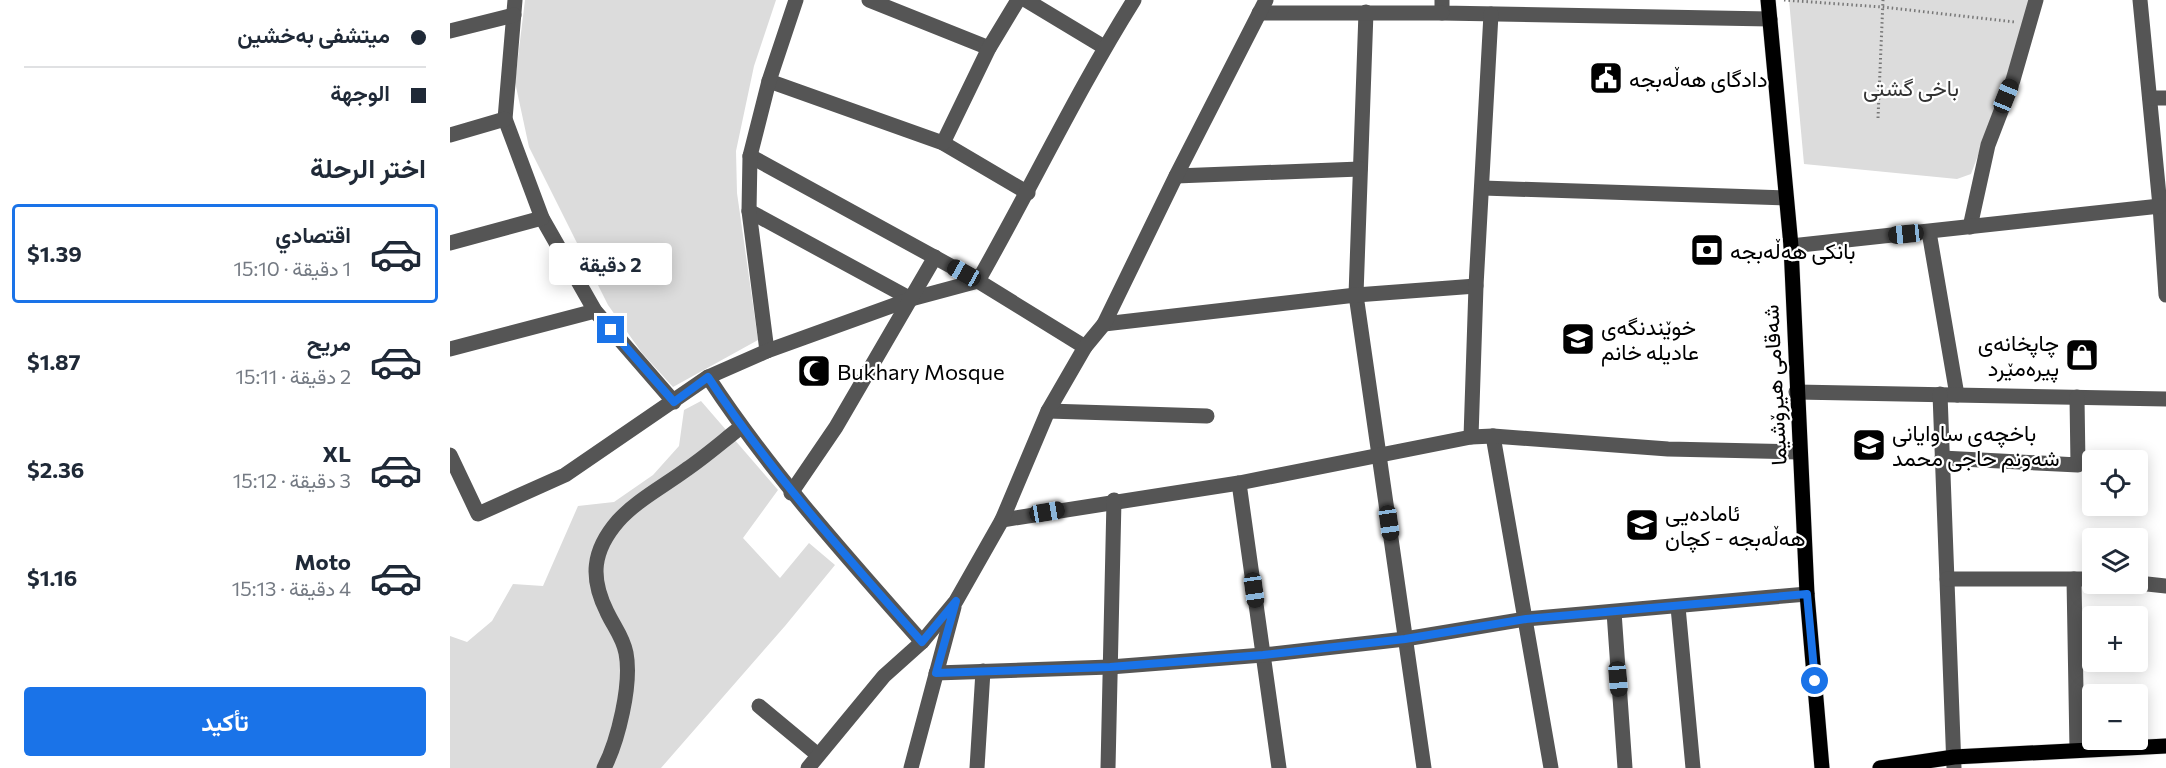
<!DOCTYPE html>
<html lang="ar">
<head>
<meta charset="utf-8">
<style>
  :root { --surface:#fff; --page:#f2f2f3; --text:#1f2937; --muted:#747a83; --line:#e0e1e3; --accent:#1a73e8 }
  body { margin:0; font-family:Commissioner,Vazirmatn,sans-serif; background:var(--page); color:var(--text); direction:rtl; height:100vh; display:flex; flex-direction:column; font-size:22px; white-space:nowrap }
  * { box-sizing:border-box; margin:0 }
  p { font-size:20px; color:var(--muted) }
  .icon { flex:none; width:33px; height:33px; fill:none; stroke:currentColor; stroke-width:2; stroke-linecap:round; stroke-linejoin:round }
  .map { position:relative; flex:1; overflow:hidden; direction:ltr }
  .side { display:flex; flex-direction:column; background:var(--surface); width:450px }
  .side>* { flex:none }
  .top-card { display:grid; align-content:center; height:132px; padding:0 24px; background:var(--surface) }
  .fabs { position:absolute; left:1632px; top:450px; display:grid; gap:12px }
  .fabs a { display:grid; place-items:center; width:66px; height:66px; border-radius:6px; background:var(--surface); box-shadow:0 3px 15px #0003; font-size:30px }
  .end { position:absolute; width:27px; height:27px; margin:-14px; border:8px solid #1a73e8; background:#fff; box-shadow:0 0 0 3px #fff }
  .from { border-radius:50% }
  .bubble { position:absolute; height:42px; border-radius:6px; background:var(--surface); box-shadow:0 3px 15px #0003; font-size:20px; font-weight:700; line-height:42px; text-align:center; direction:rtl }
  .car { position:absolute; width:18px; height:36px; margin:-18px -9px; border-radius:8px; box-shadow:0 0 4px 2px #0007; background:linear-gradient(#222 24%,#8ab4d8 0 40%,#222 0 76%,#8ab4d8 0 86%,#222 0) }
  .top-card b { display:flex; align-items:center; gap:21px; height:57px; font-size:22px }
  .top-card b+b { border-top:2px solid var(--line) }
  .top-card i { width:15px; height:15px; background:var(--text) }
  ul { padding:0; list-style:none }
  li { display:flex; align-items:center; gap:18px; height:99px; margin:0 12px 9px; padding:0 12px; border:3px solid transparent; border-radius:6px }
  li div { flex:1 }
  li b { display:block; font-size:22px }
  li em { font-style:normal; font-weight:700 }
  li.on { border-color:var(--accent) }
  li>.icon { width:54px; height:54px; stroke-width:1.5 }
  h2 { padding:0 24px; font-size:27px; line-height:72px }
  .action { display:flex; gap:12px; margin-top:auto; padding:12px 24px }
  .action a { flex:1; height:69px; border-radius:6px; background:var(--accent); color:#fff; font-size:24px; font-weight:700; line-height:69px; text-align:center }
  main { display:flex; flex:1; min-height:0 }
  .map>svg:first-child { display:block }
</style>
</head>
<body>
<main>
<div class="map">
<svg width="1716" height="768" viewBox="0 0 1716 768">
  <rect width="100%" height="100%" fill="#fff"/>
  <g fill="#dcdcdc">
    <polygon points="75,0 326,0 304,66 286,151 287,193 308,340 223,387 192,353 158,305 79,147 65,82"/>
    <polygon points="1339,0 1581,0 1554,86 1521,174 1507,179 1354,164"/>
    <polygon points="251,401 328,490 293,538 330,578 359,543 385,565 335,626 211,768 0,768 0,636 17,642 42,621 63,584 93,586 128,506 164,502 203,475 229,446 234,410"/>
  </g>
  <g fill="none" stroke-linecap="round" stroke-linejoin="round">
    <defs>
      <g id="major">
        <polyline points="1318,0 1341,246 1357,594 1372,768"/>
        <polyline points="1430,768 1504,757 1716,746"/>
      </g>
    </defs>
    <use href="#major" stroke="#dbdbdb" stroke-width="16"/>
    <g stroke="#777" stroke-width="3" stroke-dasharray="1.5 3" stroke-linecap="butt">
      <polyline points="1334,0 1432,7 1565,22"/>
      <polyline points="1428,118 1433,0"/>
    </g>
    <g stroke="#555" stroke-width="15">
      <polyline points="65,0 55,119 92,218 145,311 224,402"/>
      <polyline points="419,0 539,48"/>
      <polyline points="576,0 654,47"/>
      <polyline points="992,0 992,13 1320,19"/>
      <polyline points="1690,0 1710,206 1716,295"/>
      <polyline points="916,12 906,295 974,768"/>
      <polyline points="809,13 992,13"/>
      <polyline points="0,31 64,15"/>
      <polyline points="319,81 493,143 578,193"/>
      <polyline points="1700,98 1716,98"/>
      <polyline points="0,135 55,119"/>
      <polyline points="493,143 539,48 568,0"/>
      <polyline points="300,156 528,281 635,347"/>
      <polyline points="726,176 910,169"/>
      <polyline points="1033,188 1335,198"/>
      <polyline points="299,211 461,299"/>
      <polyline points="1520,227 1538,145 1563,80 1586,0"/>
      <polyline points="1479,232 1507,395"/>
      <polyline points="0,243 92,218"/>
      <polyline points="1341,246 1710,206"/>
      <polyline points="654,324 906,295 1026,286"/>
      <polyline points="0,349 145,311"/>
      <polyline points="317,351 299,211 300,156 319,81 346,0"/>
      <path d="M 258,377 C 321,473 396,556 472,642"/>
      <polyline points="1346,392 1716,399"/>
      <polyline points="1490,394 1504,768"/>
      <polyline points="598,411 757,416"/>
      <polyline points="1043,436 1101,768"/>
      <polyline points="1021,437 1026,286 1041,14"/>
      <path d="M 0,455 L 28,514 L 115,475 L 258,377 L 317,351 L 461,299 L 528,281 C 581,188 627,91 684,0"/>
      <polyline points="1492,458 1628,465 1627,397"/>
      <polyline points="789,483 829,768"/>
      <polyline points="341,493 386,427 485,257"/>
      <polyline points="552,520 789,483 1021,437 1043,436 1218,449 1349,452"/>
      <polyline points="1497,579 1642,579"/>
      <polyline points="1624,579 1627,749"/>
      <polyline points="1688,583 1716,586"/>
      <polyline points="1228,607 1243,768"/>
      <polyline points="1164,612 1175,768"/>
      <polyline points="486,673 660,667 813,655 955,639 1076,619 1357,594"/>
      <polyline points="309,706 368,755"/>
      <path d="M 154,768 C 168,741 182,684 176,653 C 173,637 164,627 157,612 C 140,578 142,551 168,521 C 187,500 214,486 237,469 C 256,456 273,441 291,427"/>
      <polyline points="358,768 434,676 472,642 506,601 552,520 598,411 635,347 654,324 726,176 816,0"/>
      <polyline points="461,768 504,607"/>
      <polyline points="527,768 533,671"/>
      <polyline points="658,768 664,500"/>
    </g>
    <use href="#major" stroke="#000" stroke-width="15"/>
  </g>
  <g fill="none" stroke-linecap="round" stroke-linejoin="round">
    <path stroke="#1a73e8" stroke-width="8" d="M 161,330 L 224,402 L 258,377 C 321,473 396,556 472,642 L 506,601 L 486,673 L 660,667 L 813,655 L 955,639 L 1076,619 L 1357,594 L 1365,681"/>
  </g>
  <defs>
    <symbol id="civic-square" viewBox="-11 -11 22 22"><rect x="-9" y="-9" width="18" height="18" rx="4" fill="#000" stroke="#fff"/><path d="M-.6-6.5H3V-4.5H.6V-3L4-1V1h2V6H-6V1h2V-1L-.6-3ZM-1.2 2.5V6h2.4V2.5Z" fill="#fff"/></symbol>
    <symbol id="bank-square" viewBox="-11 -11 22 22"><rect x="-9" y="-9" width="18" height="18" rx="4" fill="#000" stroke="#fff"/><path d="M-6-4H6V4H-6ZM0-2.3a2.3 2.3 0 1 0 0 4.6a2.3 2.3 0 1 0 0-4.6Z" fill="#fff"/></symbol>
    <symbol id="school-square" viewBox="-11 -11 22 22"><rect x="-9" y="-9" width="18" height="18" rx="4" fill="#000" stroke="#fff"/><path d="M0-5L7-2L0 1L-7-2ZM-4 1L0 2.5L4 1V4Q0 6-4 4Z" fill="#fff"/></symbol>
    <symbol id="shop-square" viewBox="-11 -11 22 22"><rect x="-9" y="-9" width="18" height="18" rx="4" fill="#000" stroke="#fff"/><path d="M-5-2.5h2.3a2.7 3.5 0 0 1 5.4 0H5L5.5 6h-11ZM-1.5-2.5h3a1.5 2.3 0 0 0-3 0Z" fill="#fff"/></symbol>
    <symbol id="mosque-square" viewBox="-11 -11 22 22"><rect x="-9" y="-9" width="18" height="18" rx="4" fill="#000" stroke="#fff"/><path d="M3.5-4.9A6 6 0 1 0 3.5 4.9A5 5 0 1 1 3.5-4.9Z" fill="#fff"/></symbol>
  </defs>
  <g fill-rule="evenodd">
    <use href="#civic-square" x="1137" y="59" width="38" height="38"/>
    <use href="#bank-square" x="1238" y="231" width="38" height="38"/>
    <use href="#school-square" x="1109" y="320" width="38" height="38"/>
    <use href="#shop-square" x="1613" y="336" width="38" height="38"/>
    <use href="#mosque-square" x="345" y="352" width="38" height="38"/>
    <use href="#school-square" x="1400" y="426" width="38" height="38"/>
    <use href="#school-square" x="1173" y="506" width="38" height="38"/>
  </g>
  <g text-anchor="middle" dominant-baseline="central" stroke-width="4.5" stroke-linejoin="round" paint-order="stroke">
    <g font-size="22" fill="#000" stroke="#fff" text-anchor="start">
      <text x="1179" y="78">دادگای هەڵەبجە</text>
      <text x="1280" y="250">بانکی هەڵەبجە</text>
      <text x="1151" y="326">خوێندنگەی<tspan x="1151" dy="25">عادیلە خانم</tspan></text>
      <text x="1609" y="342" text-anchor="end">چاپخانەی<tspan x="1609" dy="25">پیرەمێرد</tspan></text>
      <text x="387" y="371">Bukhary Mosque</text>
      <text x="1442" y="432">باخچە‌ی ساوایانی<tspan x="1442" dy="25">شە‌ونم حاجی محمد</tspan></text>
      <text x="1215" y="512">ئامادەیی<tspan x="1215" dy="25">هەڵەبجە - کچان</tspan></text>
    </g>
    <g font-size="22" fill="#333" stroke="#fff">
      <text x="1461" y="87">باخی گشتی</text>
    </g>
    <g font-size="22" fill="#000" stroke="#fff">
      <text transform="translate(1324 385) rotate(-93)">شەقامی هیرۆشیما</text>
    </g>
  </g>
</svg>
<div class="fabs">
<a><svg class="icon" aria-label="locate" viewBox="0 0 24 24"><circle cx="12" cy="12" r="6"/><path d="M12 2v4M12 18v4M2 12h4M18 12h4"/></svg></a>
<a><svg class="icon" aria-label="layers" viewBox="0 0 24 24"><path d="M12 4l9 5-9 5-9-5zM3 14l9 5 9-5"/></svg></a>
<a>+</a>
<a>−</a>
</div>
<i class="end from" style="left:1365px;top:681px"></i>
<i class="end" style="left:161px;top:330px"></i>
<div class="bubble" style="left:99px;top:243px;width:123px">2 دقيقة</div>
<i class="car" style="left:1556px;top:96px;rotate:22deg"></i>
<i class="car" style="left:1456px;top:234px;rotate:264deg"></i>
<i class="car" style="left:514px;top:273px;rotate:299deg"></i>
<i class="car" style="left:597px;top:512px;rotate:80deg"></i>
<i class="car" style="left:939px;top:523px;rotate:172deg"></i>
<i class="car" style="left:804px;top:590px;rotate:172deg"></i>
<i class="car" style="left:1168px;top:679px;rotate:175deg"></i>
</div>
<section class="side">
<div class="top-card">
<b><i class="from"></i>میتشفی بەخشین</b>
<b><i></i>الوجهة</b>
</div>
<h2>اختر الرحلة</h2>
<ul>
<li class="on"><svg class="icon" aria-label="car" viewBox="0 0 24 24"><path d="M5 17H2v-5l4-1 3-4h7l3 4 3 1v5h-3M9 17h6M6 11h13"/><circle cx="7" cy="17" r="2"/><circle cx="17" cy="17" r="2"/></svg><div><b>اقتصادي</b><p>1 دقيقة · 15:10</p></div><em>$1.39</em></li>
<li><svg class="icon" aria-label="car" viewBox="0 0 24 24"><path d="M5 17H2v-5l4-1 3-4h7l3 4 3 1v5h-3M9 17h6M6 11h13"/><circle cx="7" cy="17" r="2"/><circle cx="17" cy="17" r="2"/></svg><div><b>مريح</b><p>2 دقيقة · 15:11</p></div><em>$1.87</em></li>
<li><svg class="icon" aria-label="car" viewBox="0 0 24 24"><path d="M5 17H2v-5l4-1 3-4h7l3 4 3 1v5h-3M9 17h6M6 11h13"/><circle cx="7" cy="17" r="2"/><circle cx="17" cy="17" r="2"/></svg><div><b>XL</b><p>3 دقيقة · 15:12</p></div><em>$2.36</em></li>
<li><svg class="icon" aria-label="car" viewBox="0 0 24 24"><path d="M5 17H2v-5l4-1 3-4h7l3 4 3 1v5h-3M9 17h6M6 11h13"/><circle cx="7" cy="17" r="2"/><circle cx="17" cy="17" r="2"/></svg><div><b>Moto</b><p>4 دقيقة · 15:13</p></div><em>$1.16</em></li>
</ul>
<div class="action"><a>تأكيد</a></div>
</section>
</main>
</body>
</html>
